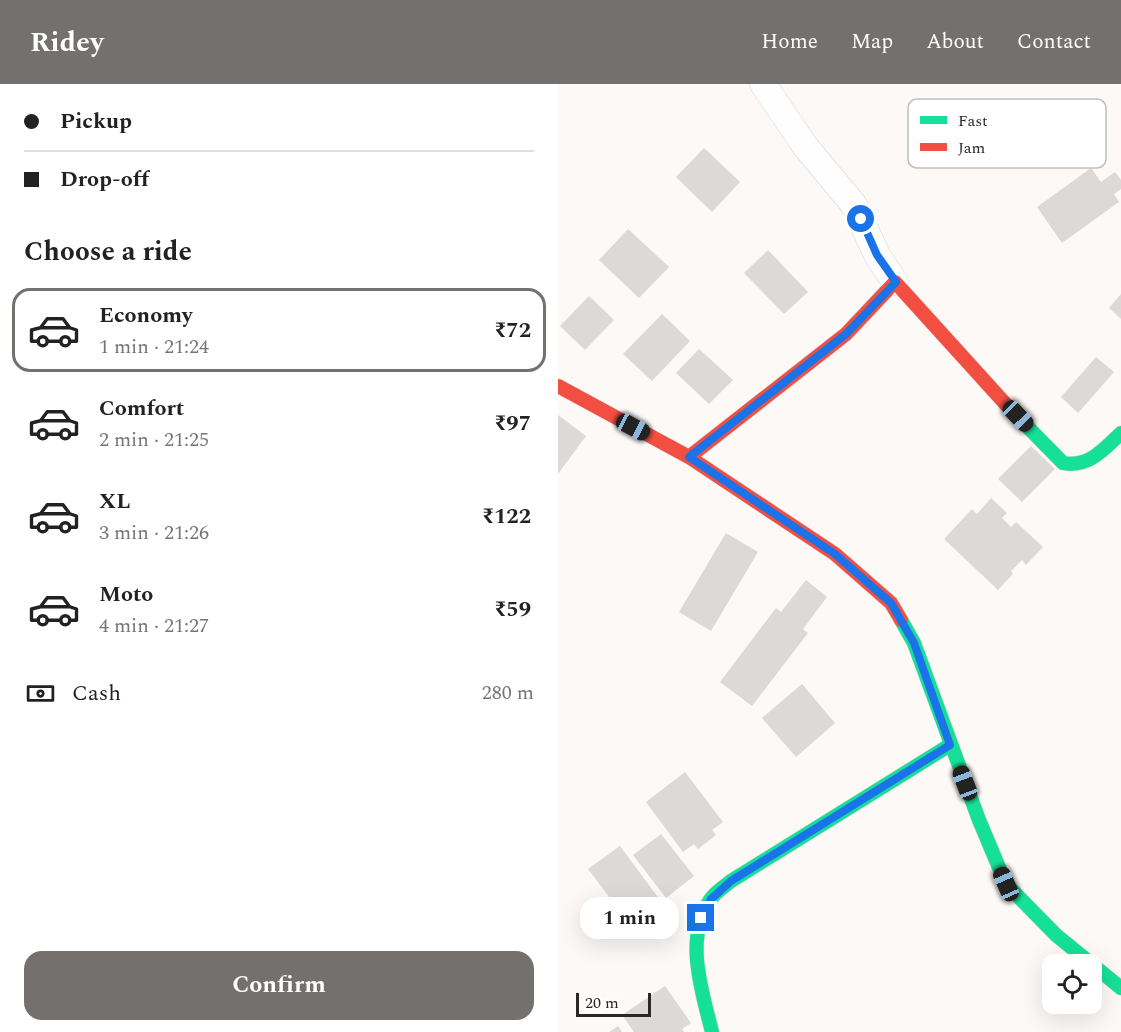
<!DOCTYPE html>
<html lang="en">
<head>
<meta charset="utf-8">
<style>
  :root { --surface:#fff; --page:#f6f6f6; --text:#222; --muted:#767676; --line:#e0e0e0; --accent:#74706e }
  body { margin:0; font-family:Spectral,serif; background:var(--page); color:var(--text); height:100vh; display:flex; flex-direction:column; font-size:22px; white-space:nowrap }
  * { box-sizing:border-box; margin:0 }
  p { font-size:20px; color:var(--muted) }
  .icon { flex:none; width:33px; height:33px; fill:none; stroke:currentColor; stroke-width:2; stroke-linecap:round; stroke-linejoin:round }
  .map { position:relative; flex:1; overflow:hidden }
  .details { display:flex; flex-direction:column; background:var(--surface); width:558px }
  .details>* { flex:none }
  .hud { display:grid; align-content:center; height:132px; padding:0 24px; background:var(--surface) }
  .buttons { position:absolute; left:484px; top:870px; display:grid; gap:12px }
  .buttons a { display:grid; place-items:center; width:60px; height:60px; border-radius:12px; background:var(--surface); box-shadow:0 6px 24px #0002; font-size:30px }
  .scale { position:absolute; left:18px; bottom:15px; width:75px; box-sizing:border-box; padding-left:6px; border:3px solid #2a2724; border-top:0; font-size:16px; line-height:21px; white-space:nowrap; color:#2a2724; -webkit-text-stroke:4px #fff; paint-order:stroke }
  .end { position:absolute; width:27px; height:27px; margin:-14px; border:8px solid #1a73e8; background:#fff; box-shadow:0 0 0 3px #fff }
  .from { border-radius:50% }
  .bubble { position:absolute; height:42px; border-radius:18px; background:var(--surface); box-shadow:0 6px 24px #0002; font-size:20px; font-weight:700; line-height:42px; text-align:center }
  .car { position:absolute; width:18px; height:36px; margin:-18px -9px; border-radius:8px; box-shadow:0 0 4px 2px #0007; background:linear-gradient(#222 24%,#8ab4d8 0 40%,#222 0 76%,#8ab4d8 0 86%,#222 0) }
  .hud b { display:flex; align-items:center; gap:21px; height:57px; font-size:22px }
  .hud b+b { border-top:2px solid var(--line) }
  .hud i { width:15px; height:15px; background:var(--text) }
  ul { padding:0; list-style:none }
  li { display:flex; align-items:center; gap:18px; height:84px; margin:0 12px 9px; padding:0 12px; border:3px solid transparent; border-radius:18px }
  li div { flex:1 }
  li b { display:block; font-size:22px }
  li em { font-style:normal; font-weight:700 }
  li.selected { border-color:var(--accent) }
  li>.icon { width:54px; height:54px; stroke-width:1.5 }
  h2 { padding:0 24px; font-size:27px; line-height:72px }
  .pay { display:flex; align-items:center; gap:15px; height:66px; padding:0 24px; font-size:22px }
  .pay p { margin-inline-start:auto }
  .button { display:flex; gap:12px; margin-top:auto; padding:12px 24px }
  .button a { flex:1; height:69px; border-radius:18px; background:var(--accent); color:#fff; font-size:24px; font-weight:700; line-height:69px; text-align:center }
  header { display:flex; align-items:center; gap:36px; box-sizing:border-box; height:84px; padding:0 30px; background:var(--accent); color:#fff }
  header strong { font-size:28px }
  nav { display:flex; gap:33px; margin-inline-start:auto; font-size:21px }
  main { display:flex; flex:1; min-height:0 }
  .map>svg:first-child { display:block }
</style>
</head>
<body>
<header>
<strong>Ridey</strong>
<nav><a>Home</a><a>Map</a><a>About</a><a>Contact</a></nav>
</header>
<main>
<section class="details">
<div class="hud">
<b><i class="from"></i>Pickup</b>
<b><i></i>Drop-off</b>
</div>
<h2>Choose a ride</h2>
<ul>
<li class="selected"><svg class="icon" aria-label="car" viewBox="0 0 24 24"><path d="M5 17H2v-5l4-1 3-4h7l3 4 3 1v5h-3M9 17h6M6 11h13"/><circle cx="7" cy="17" r="2"/><circle cx="17" cy="17" r="2"/></svg><div><b>Economy</b><p>1 min · 21:24</p></div><em>₹72</em></li>
<li><svg class="icon" aria-label="car" viewBox="0 0 24 24"><path d="M5 17H2v-5l4-1 3-4h7l3 4 3 1v5h-3M9 17h6M6 11h13"/><circle cx="7" cy="17" r="2"/><circle cx="17" cy="17" r="2"/></svg><div><b>Comfort</b><p>2 min · 21:25</p></div><em>₹97</em></li>
<li><svg class="icon" aria-label="car" viewBox="0 0 24 24"><path d="M5 17H2v-5l4-1 3-4h7l3 4 3 1v5h-3M9 17h6M6 11h13"/><circle cx="7" cy="17" r="2"/><circle cx="17" cy="17" r="2"/></svg><div><b>XL</b><p>3 min · 21:26</p></div><em>₹122</em></li>
<li><svg class="icon" aria-label="car" viewBox="0 0 24 24"><path d="M5 17H2v-5l4-1 3-4h7l3 4 3 1v5h-3M9 17h6M6 11h13"/><circle cx="7" cy="17" r="2"/><circle cx="17" cy="17" r="2"/></svg><div><b>Moto</b><p>4 min · 21:27</p></div><em>₹59</em></li>
</ul>
<div class="pay"><svg class="icon" aria-label="cash" viewBox="0 0 24 24"><path d="M3 7h18v10H3z"/><circle cx="12" cy="12" r="2"/></svg>Cash<p>280 m</p></div>
<div class="button"><a>Confirm</a></div>
</section>
<div class="map">
<svg width="563" height="948" viewBox="0 0 563 948">
  <rect width="100%" height="100%" fill="#fcf9f6"/>
  <g fill="#dcdad7">
    <polygon points="146,64 182,98 154,128 118,93"/>
    <polygon points="533,84 543,98 557,88 563,96 563,105 556,110 561,118 504,159 479,123"/>
    <polygon points="70,145 111,183 81,214 41,176"/>
    <polygon points="210,166 250,208 226,230 186,189"/>
    <polygon points="563,210 563,235 551,224"/>
    <polygon points="31,212 56,236 27,266 2,242"/>
    <polygon points="104,230 132,257 94,297 65,270"/>
    <polygon points="141,265 175,296 151,320 118,289"/>
    <polygon points="538,273 556,288 520,329 503,313"/>
    <polygon points="0,331 28,352 0,390"/>
    <polygon points="473,362 497,385 464,418 440,395"/>
    <polygon points="433,414 449,429 444,434 453,443 458,438 485,463 468,481 464,476 453,487 455,490 440,506 386,455 414,425 419,430"/>
    <polygon points="168,449 200,468 153,547 121,528"/>
    <polygon points="248,496 269,513 245,545 250,549 194,622 162,598 218,524 223,528"/>
    <polygon points="244,600 277,639 238,673 204,634"/>
    <polygon points="127,688 165,738 154,746 158,751 140,765 136,760 125,768 88,718"/>
    <polygon points="103,750 136,792 108,814 75,771"/>
    <polygon points="62,762 102,816 71,839 30,785"/>
    <polygon points="107,902 133,939 124,945 126,948 76,948 64,931"/>
    <polygon points="60,942 64,948 51,948"/>
  </g>
  <g fill="none" stroke-linecap="round" stroke-linejoin="round">
    <defs>
      <polyline id="street" points="205,0 247,62 296,121 319,171 337,198"/>
      <g id="fast">
        <path d="M 453,326 L 505,379 C 531,384 546,365 563,349"/>
        <polyline points="343,536 356,559 421,736 448,800 498,851 563,904"/>
        <path d="M 154,948 C 144,907 126,855 152,816 C 157,808 166,803 173,797 L 392,661"/>
      </g>
      <g id="jam">
        <polyline points="0,302 131,373 277,470 333,519 343,536"/>
        <polyline points="131,373 288,250 337,198 453,326"/>
      </g>
    </defs>
    <use href="#street" stroke="#d7d4d2" stroke-width="27"/>
    <use href="#fast" stroke="#d7d4d2" stroke-width="15"/>
    <use href="#jam" stroke="#d7d4d2" stroke-width="15"/>
    <use href="#street" stroke="#fffefe" stroke-width="26"/>
    <use href="#fast" stroke="#16e098" stroke-width="14"/>
    <use href="#jam" stroke="#f24e42" stroke-width="14"/>
  </g>
  <g fill="none" stroke-linecap="round" stroke-linejoin="round">
    <polyline stroke="#1a73e8" stroke-width="8" points="143,834 153,815 173,797 392,661 356,559 333,519 277,470 131,373 288,250 338,198 319,171 303,135"/>
  </g>
  <rect x="350" y="15" width="198" height="69" rx="9" fill="#fff" stroke="#bfbebd" stroke-width="1.5"/>
  <rect x="362" y="32" width="27" height="8" fill="#16e098"/>
  <rect x="362" y="59" width="27" height="8" fill="#f24e42"/>
  <g font-size="16" fill="#2a2724">
    <text x="400" y="42">Fast</text>
    <text x="400" y="69">Jam</text>
  </g>
</svg>
<div class="buttons">
<a><svg class="icon" aria-label="locate" viewBox="0 0 24 24"><circle cx="12" cy="12" r="6"/><path d="M12 2v4M12 18v4M2 12h4M18 12h4"/></svg></a>
</div>
<div class="scale">20 m</div>
<i class="end from" style="left:303px;top:135px"></i>
<i class="end" style="left:143px;top:834px"></i>
<div class="bubble" style="left:22px;top:813px;width:99px">1 min</div>
<i class="car" style="left:460px;top:332px;rotate:136deg"></i>
<i class="car" style="left:75px;top:343px;rotate:118deg"></i>
<i class="car" style="left:407px;top:699px;rotate:339deg"></i>
<i class="car" style="left:448px;top:800px;rotate:336deg"></i>
</div>
</main>
</body>
</html>
